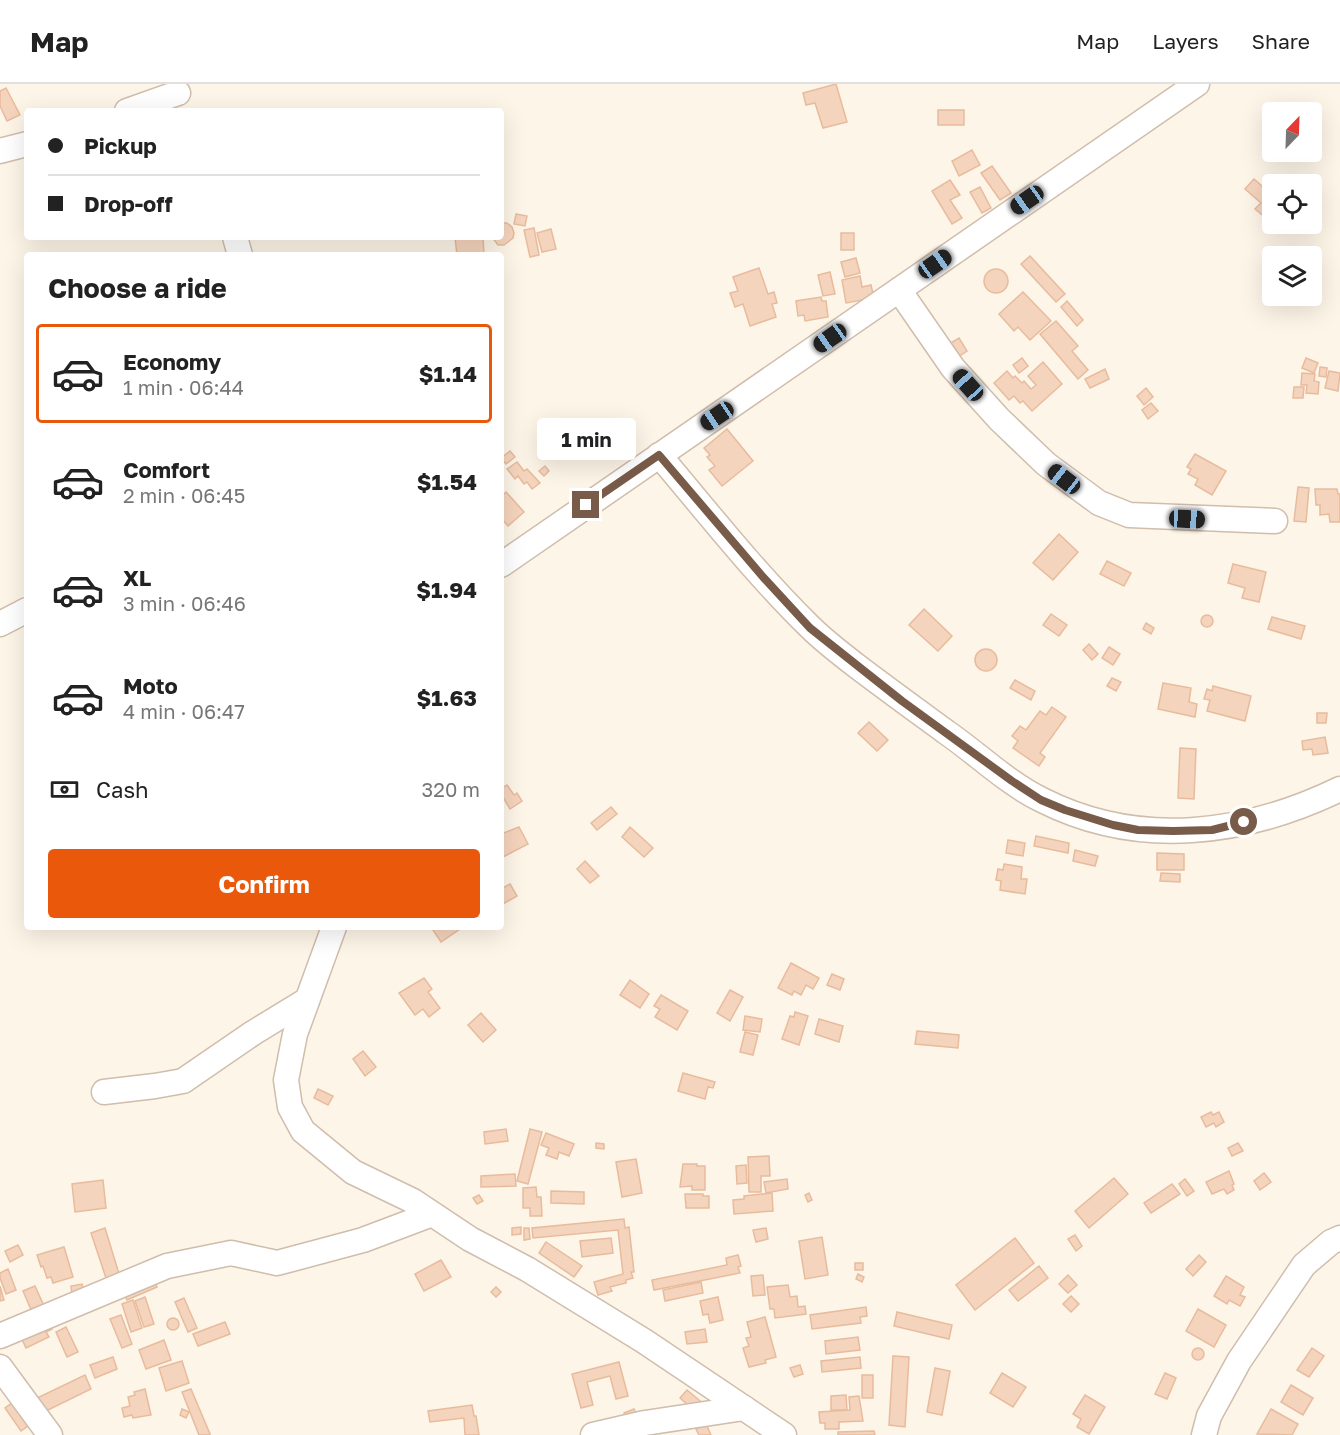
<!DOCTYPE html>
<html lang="en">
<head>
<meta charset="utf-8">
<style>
  :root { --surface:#fff; --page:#f6f6f6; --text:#222; --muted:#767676; --line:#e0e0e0; --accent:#ea580c }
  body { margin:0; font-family:"Golos Text",sans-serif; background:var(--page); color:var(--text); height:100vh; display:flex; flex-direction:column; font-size:22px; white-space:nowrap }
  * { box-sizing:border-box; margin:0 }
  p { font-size:20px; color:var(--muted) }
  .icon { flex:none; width:33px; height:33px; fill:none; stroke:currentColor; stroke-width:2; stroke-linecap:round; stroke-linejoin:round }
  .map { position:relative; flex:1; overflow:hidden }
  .details { position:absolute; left:24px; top:168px; width:480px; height:678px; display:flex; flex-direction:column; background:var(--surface); border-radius:6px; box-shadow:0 6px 24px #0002 }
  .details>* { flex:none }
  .banner { position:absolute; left:24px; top:24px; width:480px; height:132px; border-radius:6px; box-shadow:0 6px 24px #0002; display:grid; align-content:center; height:132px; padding:0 24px; background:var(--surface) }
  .needle { width:39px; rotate:23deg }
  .buttons { position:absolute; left:1262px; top:18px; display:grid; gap:12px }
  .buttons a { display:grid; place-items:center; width:60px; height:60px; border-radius:6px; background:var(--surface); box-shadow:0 6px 24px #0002; font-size:30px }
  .end { position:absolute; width:27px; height:27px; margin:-14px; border:8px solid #795b4a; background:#fff; box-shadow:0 0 0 3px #fff }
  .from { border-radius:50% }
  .bubble { position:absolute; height:42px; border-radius:6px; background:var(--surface); box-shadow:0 6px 24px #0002; font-size:20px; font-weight:700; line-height:42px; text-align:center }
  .car { position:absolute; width:18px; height:36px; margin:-18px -9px; border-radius:8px; box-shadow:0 0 4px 2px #0007; background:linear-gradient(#222 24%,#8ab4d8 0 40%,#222 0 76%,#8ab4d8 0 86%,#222 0) }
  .banner b { display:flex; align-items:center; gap:21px; height:57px; font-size:22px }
  .banner b+b { border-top:2px solid var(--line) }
  .banner i { width:15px; height:15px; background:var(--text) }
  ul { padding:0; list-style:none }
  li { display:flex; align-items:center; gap:18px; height:99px; margin:0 12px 9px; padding:0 12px; border:3px solid transparent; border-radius:6px }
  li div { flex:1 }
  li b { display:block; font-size:22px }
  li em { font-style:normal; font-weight:700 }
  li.selected { border-color:var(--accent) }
  li>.icon { width:54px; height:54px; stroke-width:1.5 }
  h2 { padding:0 24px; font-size:27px; line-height:72px }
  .pay { display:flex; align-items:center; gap:15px; height:66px; padding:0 24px; font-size:22px }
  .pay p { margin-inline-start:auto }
  .cta { display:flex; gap:12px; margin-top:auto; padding:12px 24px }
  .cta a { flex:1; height:69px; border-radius:6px; background:var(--accent); color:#fff; font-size:24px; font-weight:700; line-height:69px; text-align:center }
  header { display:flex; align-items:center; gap:36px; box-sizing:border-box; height:84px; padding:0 30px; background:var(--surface); border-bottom:2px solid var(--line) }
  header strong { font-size:28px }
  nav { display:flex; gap:33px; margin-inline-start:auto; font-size:21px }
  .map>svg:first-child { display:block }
</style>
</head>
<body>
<header>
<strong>Map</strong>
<nav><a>Map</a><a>Layers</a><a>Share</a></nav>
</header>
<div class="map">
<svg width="1340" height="1351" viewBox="0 0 1340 1351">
  <rect width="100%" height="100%" fill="#fdf5e7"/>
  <g fill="#f5d4bd" stroke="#e8bb9d" stroke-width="1.5">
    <polygon points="836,0 847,38 823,44 815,19 806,21 803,9"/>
    <polygon points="6,4 20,31 7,37 0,22 0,7"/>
    <rect x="938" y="26" width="26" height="15"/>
    <polygon points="972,66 980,81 959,92 952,77"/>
    <polygon points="992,82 1011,109 1000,116 981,89"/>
    <polygon points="1254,95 1272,111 1272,127 1266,134 1255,125 1261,119 1245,105"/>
    <polygon points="950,96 960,111 950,116 962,134 952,140 932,107"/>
    <polygon points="980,103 991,124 982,129 970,108"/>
    <polygon points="516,130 527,132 525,142 514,140"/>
    <polygon points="501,139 507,139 512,143 514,149 513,154 504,161 498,161 492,153 501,153"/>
    <polygon points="534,144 539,171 530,173 524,146"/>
    <polygon points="551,145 556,165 542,168 537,149"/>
    <rect x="841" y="149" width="13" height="17"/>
    <polygon points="483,153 484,171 457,171 455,154"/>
    <polygon points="1030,172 1065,210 1056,218 1021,180"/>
    <polygon points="856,174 860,189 845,193 841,178"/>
    <polygon points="759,184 768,210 774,208 777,219 772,220 776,233 750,242 743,220 735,223 730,209 738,207 733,193"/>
    <circle cx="996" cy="197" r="12"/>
    <polygon points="830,188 835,210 823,212 818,191"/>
    <polygon points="860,192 862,203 871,201 874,214 846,219 842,196"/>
    <polygon points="1023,208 1051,237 1030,256 1018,243 1014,247 999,230"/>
    <polygon points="821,213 822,217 826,217 828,233 805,237 804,231 798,232 796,217"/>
    <polygon points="1067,217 1083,236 1077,242 1061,223"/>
    <polygon points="1056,237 1078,262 1072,267 1088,286 1078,295 1040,250"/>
    <polygon points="959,254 967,267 958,273 949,260"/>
    <polygon points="1022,274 1028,282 1019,289 1013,281"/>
    <polygon points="1306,274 1318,279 1314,289 1302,284"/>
    <polygon points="1043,278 1062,300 1032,327 1023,317 1020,319 1014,312 1009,316 994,299 1007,287 1013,294 1015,292 1022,299 1024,297 1031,305 1036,301 1028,292"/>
    <polygon points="1320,283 1327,284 1326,293 1319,292"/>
    <polygon points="1105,285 1109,295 1090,304 1085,295"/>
    <polygon points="1329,287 1340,289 1338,307 1325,304"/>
    <polygon points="1302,289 1315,290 1314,297 1319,298 1318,310 1306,309 1307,301 1301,301"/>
    <polygon points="1294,303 1304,303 1303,314 1293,314"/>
    <polygon points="1146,304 1153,313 1144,321 1137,312"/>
    <polygon points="1151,319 1158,327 1148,335 1142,326"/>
    <polygon points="727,345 753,377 722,402 709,386 715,382 707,373 710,371 704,364"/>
    <polygon points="510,367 515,373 506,380 501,374"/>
    <polygon points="1195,370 1226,387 1212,411 1195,401 1198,395 1188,390 1191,385 1187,383"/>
    <polygon points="517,378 524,387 527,385 540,399 532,405 527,398 524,400 518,392 515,395 507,385"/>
    <polygon points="545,382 549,387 544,392 539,387"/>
    <polygon points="1298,403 1309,404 1306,438 1294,437"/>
    <polygon points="1315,405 1337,405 1338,410 1340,410 1340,438 1330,438 1329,430 1320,431 1320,421 1316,421"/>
    <polygon points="506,408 524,428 508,442 501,434 501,413"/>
    <polygon points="1059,450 1078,468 1053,496 1033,479"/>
    <polygon points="1107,477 1131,489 1124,502 1100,490"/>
    <polygon points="1233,480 1266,488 1259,518 1242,514 1245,504 1228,499"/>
    <polygon points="924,525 952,552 938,567 909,541"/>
    <polygon points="1051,530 1067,541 1059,552 1043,541"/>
    <circle cx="1207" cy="537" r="6"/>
    <polygon points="1272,533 1305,542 1301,555 1268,545"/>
    <polygon points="1146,539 1154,544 1151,550 1143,545"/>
    <polygon points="1089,560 1098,570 1092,576 1083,566"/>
    <polygon points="1109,563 1120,570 1113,581 1102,574"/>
    <circle cx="986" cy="576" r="11"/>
    <polygon points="1112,594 1121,598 1116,607 1107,602"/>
    <polygon points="1015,596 1035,607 1031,616 1010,604"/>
    <polygon points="1163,599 1191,604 1189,618 1197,620 1195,633 1158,625"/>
    <polygon points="1213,602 1251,612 1245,637 1207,627 1210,616 1204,615 1207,605 1212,607"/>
    <polygon points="1052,623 1066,633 1040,669 1045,673 1039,682 1013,664 1018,657 1012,652 1020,642 1026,646 1040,627 1046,631"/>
    <polygon points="1317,629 1327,629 1326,639 1317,639"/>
    <polygon points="869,638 888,656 877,667 858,649"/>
    <polygon points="1325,653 1328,669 1313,671 1312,665 1303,666 1302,657"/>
    <polygon points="1180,664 1196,665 1194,715 1178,714"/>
    <polygon points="507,701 514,711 517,709 522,717 510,725 501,710 501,705"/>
    <polygon points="611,723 617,730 597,746 591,739"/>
    <polygon points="519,743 528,760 501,774 501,750"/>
    <polygon points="630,743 653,764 644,773 622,753"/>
    <polygon points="1036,752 1069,759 1068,769 1034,762"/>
    <polygon points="1008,756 1025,759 1023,772 1006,769"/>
    <polygon points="1075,766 1098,772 1095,782 1073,777"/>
    <polygon points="1157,769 1184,770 1184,786 1157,786"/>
    <polygon points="585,777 599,792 590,799 577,785"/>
    <polygon points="1004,780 1022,783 1021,795 1027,795 1025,810 1000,806 1001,797 996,796 998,785 1003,786"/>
    <polygon points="1161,789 1180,790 1180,798 1160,797"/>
    <polygon points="510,800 517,812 501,821 501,805"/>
    <polygon points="431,843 459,843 460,845 441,858"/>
    <polygon points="791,879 819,894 813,905 806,901 801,911 794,907 792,911 778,904"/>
    <polygon points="832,890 844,895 840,906 827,901"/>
    <polygon points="424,894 432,905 428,908 440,924 429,933 423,925 415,931 399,909"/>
    <polygon points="630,896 649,910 640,924 620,911"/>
    <polygon points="730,906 743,913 730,937 717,929"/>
    <polygon points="661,911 688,927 677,946 655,933 660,925 654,922"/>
    <polygon points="795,928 808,932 799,961 782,955 790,932 794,933"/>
    <polygon points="481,929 496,946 483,958 468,941"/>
    <polygon points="745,932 762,935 760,948 743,946"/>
    <polygon points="819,935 843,942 839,958 815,950"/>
    <polygon points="917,947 959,951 958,964 915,960"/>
    <polygon points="745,948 758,951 753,971 740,968"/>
    <polygon points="363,967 376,983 365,992 353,975"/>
    <polygon points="683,989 715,998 713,1004 708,1003 705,1015 678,1007"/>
    <polygon points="318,1005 333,1012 328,1021 314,1014"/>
    <polygon points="1211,1028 1213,1031 1219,1028 1224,1038 1216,1043 1214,1039 1206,1043 1201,1033"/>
    <polygon points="506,1045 508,1057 485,1060 484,1048"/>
    <polygon points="530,1045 542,1048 528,1100 517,1097"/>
    <polygon points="546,1049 574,1060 569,1072 559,1068 557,1075 546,1071 549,1064 541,1061"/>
    <polygon points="596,1059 604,1060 604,1065 596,1064"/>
    <polygon points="1238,1059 1243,1067 1232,1072 1228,1064"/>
    <polygon points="769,1072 770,1092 761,1092 761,1108 749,1108 748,1073"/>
    <polygon points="636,1075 642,1109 622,1113 616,1078"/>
    <polygon points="683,1080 697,1080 697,1082 705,1082 705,1106 692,1106 692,1102 680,1103"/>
    <polygon points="746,1081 747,1099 737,1100 736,1082"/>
    <polygon points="1229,1087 1234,1100 1232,1101 1234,1106 1227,1110 1224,1105 1212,1110 1206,1098"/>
    <polygon points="1264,1089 1271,1098 1260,1106 1254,1097"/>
    <polygon points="515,1090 516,1102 481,1103 481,1092"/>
    <polygon points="1114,1094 1128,1110 1089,1144 1075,1127"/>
    <polygon points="787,1095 788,1105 766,1109 764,1098"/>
    <polygon points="1185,1095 1194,1107 1187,1112 1179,1100"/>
    <polygon points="103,1096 106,1124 75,1128 72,1100"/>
    <polygon points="1172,1100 1180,1110 1151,1129 1144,1119"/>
    <polygon points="536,1103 537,1113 541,1113 542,1132 530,1132 530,1124 523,1124 523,1104"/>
    <polygon points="551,1107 584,1108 584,1120 551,1119"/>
    <polygon points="772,1109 773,1127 734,1130 733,1116 744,1115 744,1112"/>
    <polygon points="809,1109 812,1116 808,1118 805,1111"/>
    <polygon points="685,1110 703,1110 703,1112 709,1112 709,1124 686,1124"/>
    <polygon points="479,1111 483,1117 477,1120 473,1114"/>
    <polygon points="624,1135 625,1144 629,1143 634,1188 631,1188 633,1194 626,1196 626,1199 610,1203 612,1207 598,1211 594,1198 623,1190 618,1146 533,1154 532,1144"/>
    <polygon points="521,1143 521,1150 512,1151 512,1144"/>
    <polygon points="105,1144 120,1193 107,1197 91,1149"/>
    <polygon points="524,1144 529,1144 530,1155 524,1156"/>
    <polygon points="766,1144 768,1155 756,1158 753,1146"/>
    <polygon points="1075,1151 1082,1162 1076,1167 1068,1155"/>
    <polygon points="822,1153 828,1191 805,1195 799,1157"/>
    <polygon points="611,1154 613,1169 582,1173 580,1157"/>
    <polygon points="1015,1154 1034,1179 975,1226 956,1201"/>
    <polygon points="546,1158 582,1182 574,1193 539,1169"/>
    <polygon points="18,1161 23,1171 10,1178 5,1167"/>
    <polygon points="64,1163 73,1193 53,1199 51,1193 47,1194 43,1182 41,1183 37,1171"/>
    <polygon points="738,1171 741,1182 738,1183 740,1189 654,1206 652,1196 727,1181 726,1174"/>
    <polygon points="1199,1171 1206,1178 1193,1192 1186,1185"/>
    <polygon points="441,1176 451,1193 424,1207 415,1190"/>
    <rect x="855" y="1179" width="8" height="7"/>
    <polygon points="1039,1182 1048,1194 1018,1217 1009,1206"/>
    <polygon points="8,1185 16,1206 6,1210 0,1194 0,1189"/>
    <polygon points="858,1190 864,1193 862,1198 856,1195"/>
    <polygon points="763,1191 765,1211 753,1212 751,1192"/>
    <polygon points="1068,1191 1077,1201 1068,1209 1059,1200"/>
    <polygon points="1226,1192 1244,1203 1240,1211 1245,1213 1240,1222 1229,1216 1227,1220 1214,1212"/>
    <polygon points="153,1193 157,1203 127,1216 122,1205"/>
    <polygon points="701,1198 703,1209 665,1217 663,1206"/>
    <polygon points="82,1200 84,1209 72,1211 71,1202"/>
    <polygon points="788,1201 790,1213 797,1212 798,1223 805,1222 806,1230 775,1234 774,1225 770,1225 767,1203"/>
    <polygon points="0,1202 4,1216 0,1217"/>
    <polygon points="35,1202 44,1222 32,1228 23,1207"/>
    <polygon points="496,1203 501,1208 496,1213 491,1208"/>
    <polygon points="1071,1212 1079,1220 1071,1228 1063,1220"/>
    <polygon points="145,1213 154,1240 144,1243 135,1217"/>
    <polygon points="718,1213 723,1236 710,1239 708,1230 703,1231 700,1217"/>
    <polygon points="184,1214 197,1244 188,1248 175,1218"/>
    <polygon points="133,1216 142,1244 131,1248 122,1220"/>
    <polygon points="866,1223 867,1232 860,1233 861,1239 812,1245 810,1231"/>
    <polygon points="1198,1225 1226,1241 1214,1263 1186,1247"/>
    <polygon points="897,1228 952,1241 949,1255 894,1242"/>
    <polygon points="121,1231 132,1260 122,1264 110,1235"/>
    <polygon points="765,1233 776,1273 765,1276 766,1279 749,1283 743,1264 749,1262 746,1254 751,1253 747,1238"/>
    <circle cx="173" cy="1240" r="6"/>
    <polygon points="225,1238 230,1250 198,1262 193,1250"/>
    <polygon points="50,1239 52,1245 46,1248 49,1253 26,1264 21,1253"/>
    <polygon points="66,1243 78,1268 67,1273 56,1248"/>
    <polygon points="705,1245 707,1258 687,1260 685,1248"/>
    <polygon points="858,1253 860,1266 826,1270 825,1257"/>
    <polygon points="164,1256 171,1276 146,1285 139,1266"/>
    <circle cx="1198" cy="1270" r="6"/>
    <polygon points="1312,1264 1324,1272 1309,1293 1297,1286"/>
    <polygon points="893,1272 909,1273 905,1343 889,1341"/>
    <polygon points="113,1273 117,1285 95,1294 90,1281"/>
    <polygon points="860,1273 861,1284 822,1288 821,1277"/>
    <polygon points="182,1277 189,1299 166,1307 159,1284"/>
    <polygon points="619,1278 628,1312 616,1315 610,1292 587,1298 593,1321 581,1324 572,1290"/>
    <polygon points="800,1281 803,1290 794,1293 790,1284"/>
    <polygon points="935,1284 950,1287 942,1331 927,1328"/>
    <polygon points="1002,1289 1026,1303 1013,1323 990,1309"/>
    <polygon points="1165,1289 1176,1294 1167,1315 1155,1310"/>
    <polygon points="85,1291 91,1305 44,1328 37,1314"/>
    <rect x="862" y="1291" width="11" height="23"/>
    <polygon points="1291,1301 1313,1314 1303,1331 1281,1318"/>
    <polygon points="145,1305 151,1331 133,1334 132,1331 124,1333 122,1324 130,1322 128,1313 135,1311 134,1308"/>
    <polygon points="191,1305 210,1350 210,1351 199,1351 182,1308"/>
    <polygon points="687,1306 705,1321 697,1329 680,1314"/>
    <polygon points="846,1311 847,1326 831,1326 831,1312"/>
    <polygon points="1085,1311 1105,1323 1089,1350 1077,1343 1081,1335 1073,1330"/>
    <polygon points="859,1312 863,1337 839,1338 839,1345 825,1345 825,1339 820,1339 819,1328 850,1326 849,1313"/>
    <polygon points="16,1316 32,1339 21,1347 5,1324"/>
    <polygon points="472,1321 474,1332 476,1332 479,1351 465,1351 464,1334 430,1338 428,1327"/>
    <polygon points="182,1325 189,1328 186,1334 180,1331"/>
    <polygon points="634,1325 637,1331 627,1336 624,1329"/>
    <polygon points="1271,1325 1298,1340 1292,1351 1257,1350"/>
    <polygon points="706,1340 711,1351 699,1351 696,1345"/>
    <polygon points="874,1347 875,1351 838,1351 838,1348"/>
  </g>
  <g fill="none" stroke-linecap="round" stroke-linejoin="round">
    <defs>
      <g id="minor">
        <polyline points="127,27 178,9"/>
        <polyline points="0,67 27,60"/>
        <polyline points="235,153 240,171"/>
        <polyline points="899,206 953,284 999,335 1046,380 1099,419 1129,431 1275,437"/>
        <path d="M 659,371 C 708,429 755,489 809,542 C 824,557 841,570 858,583 C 887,605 916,626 946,648 C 978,670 1007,699 1042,716 C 1139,765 1245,751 1340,705"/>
        <polyline points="501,481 1197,0"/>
        <polyline points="0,540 27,526"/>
        <polyline points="334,843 295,950 286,996 290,1023 303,1047 353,1088 413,1117 470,1155 527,1185 644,1257 784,1351"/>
        <polyline points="104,1008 155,1002 183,997 253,949 307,916"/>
        <polyline points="0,1252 167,1182 231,1169 277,1179 363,1156 432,1130"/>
        <polyline points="0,1283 50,1351"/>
        <polyline points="593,1351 645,1339 744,1324"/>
        <polyline points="1204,1351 1209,1332 1239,1277 1304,1181 1331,1158 1340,1154"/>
      </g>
    </defs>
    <use href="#minor" stroke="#d0bdac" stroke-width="27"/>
    <use href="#minor" stroke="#fff" stroke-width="24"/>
  </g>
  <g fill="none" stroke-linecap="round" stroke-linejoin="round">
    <polyline stroke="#795b4a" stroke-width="8" points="586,421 659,371 763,493 810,544 902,617 1012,697 1041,716 1065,726 1113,741 1138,746 1173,747 1212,746 1244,738"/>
  </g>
</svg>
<div class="buttons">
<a><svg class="needle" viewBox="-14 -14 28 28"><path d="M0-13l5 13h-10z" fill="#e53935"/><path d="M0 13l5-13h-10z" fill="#767676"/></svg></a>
<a><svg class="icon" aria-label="locate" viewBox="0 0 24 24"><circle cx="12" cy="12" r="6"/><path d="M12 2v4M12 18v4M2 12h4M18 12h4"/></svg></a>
<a><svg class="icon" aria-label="layers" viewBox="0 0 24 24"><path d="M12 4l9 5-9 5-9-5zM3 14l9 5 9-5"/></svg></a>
</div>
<i class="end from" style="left:1244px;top:738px"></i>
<i class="end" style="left:586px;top:421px"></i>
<div class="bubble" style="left:537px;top:334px;width:99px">1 min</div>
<i class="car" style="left:1027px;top:116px;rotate:235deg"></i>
<i class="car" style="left:935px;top:180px;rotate:55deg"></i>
<i class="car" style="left:830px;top:254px;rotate:235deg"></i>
<i class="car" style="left:968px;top:301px;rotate:318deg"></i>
<i class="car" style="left:717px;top:332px;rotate:236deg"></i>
<i class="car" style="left:1064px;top:395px;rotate:308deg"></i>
<i class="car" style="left:1187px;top:435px;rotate:93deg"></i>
<div class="banner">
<b><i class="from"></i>Pickup</b>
<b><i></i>Drop-off</b>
</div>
<section class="details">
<h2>Choose a ride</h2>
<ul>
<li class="selected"><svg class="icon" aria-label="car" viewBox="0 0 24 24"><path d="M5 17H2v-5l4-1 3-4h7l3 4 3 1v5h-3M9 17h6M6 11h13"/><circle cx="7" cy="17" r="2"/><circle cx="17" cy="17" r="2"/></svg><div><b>Economy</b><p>1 min · 06:44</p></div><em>$1.14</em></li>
<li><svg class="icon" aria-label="car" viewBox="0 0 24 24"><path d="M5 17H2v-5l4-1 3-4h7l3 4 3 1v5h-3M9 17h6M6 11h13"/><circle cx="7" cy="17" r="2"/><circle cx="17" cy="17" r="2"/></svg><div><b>Comfort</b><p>2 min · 06:45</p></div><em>$1.54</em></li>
<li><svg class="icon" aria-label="car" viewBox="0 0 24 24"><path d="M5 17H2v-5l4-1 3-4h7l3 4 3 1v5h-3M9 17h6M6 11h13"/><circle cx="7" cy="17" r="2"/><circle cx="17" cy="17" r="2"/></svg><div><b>XL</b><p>3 min · 06:46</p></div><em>$1.94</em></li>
<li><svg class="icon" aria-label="car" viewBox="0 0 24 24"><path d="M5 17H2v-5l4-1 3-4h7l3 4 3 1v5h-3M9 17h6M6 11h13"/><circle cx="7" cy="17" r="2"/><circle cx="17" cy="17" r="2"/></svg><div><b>Moto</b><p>4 min · 06:47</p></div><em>$1.63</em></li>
</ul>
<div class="pay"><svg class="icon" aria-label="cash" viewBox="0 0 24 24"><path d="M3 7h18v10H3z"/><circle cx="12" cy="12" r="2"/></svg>Cash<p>320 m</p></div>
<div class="cta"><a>Confirm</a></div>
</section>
</div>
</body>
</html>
